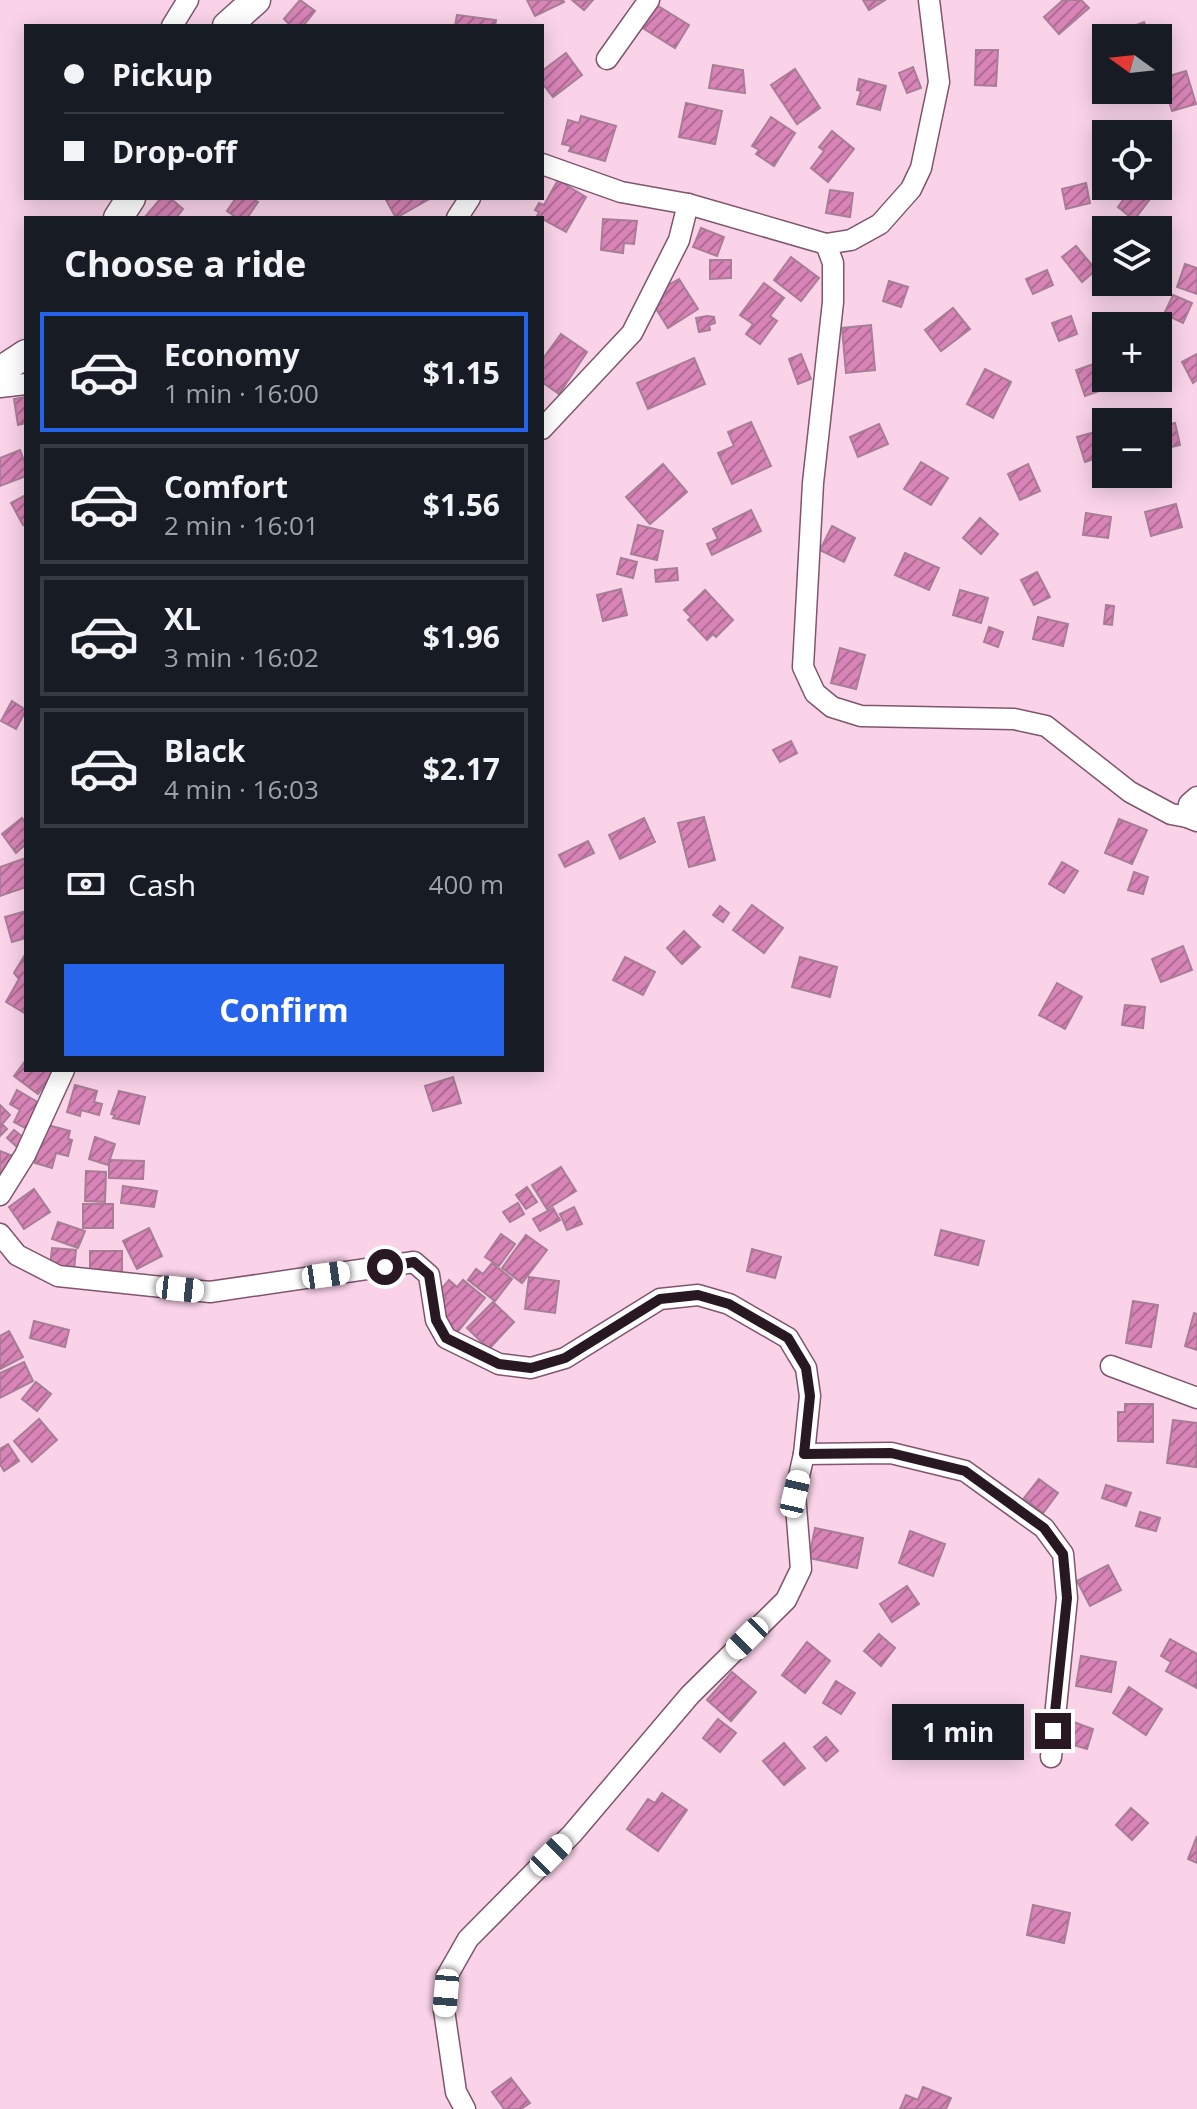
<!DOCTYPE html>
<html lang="en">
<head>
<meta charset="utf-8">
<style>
  :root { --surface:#171b24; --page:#242831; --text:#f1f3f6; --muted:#9ea1a6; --line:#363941; --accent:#2563eb }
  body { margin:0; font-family:"Open Sans",sans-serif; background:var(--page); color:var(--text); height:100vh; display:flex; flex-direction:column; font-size:30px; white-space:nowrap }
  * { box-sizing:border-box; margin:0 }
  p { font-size:26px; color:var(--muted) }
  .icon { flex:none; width:44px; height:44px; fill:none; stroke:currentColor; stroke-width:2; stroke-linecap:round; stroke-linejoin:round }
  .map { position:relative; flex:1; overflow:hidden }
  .drawer { position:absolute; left:24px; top:216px; width:520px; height:856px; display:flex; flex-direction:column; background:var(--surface); border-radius:0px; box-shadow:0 4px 20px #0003 }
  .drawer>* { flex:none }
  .top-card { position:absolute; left:24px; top:24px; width:520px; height:176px; border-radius:0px; box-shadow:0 4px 20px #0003; display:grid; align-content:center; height:176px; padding:0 40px; background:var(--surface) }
  .needle { width:52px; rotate:285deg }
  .controls { position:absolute; left:1092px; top:24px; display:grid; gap:16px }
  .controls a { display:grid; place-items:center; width:80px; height:80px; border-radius:0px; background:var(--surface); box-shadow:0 4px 20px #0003; font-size:40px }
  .end { position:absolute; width:36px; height:36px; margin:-18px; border:10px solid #281821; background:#fff; box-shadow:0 0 0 4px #fff }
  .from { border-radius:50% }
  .bubble { position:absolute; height:56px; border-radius:0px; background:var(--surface); box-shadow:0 4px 20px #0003; font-size:26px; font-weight:700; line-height:56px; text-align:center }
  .car { position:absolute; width:24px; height:48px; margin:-24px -12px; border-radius:10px; box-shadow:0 0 6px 2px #0007; background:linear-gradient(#fff 24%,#345 0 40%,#fff 0 76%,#345 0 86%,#fff 0) }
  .top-card b { display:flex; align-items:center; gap:28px; height:76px; font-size:30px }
  .top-card b+b { border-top:2px solid var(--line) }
  .top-card i { width:20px; height:20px; background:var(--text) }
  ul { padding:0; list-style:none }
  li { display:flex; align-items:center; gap:24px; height:120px; margin:0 16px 12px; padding:0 24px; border:4px solid var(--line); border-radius:0px }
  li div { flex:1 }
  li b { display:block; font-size:30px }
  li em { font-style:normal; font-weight:700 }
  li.current { border-color:var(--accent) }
  li>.icon { width:72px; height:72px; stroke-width:1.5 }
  h2 { padding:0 40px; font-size:36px; line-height:96px }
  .pay { display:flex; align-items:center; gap:20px; height:88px; padding:0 40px; font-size:30px }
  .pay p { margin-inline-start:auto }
  .primary-button { display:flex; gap:16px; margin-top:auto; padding:16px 40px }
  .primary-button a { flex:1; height:92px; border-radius:0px; background:var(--accent); color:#fff; font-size:32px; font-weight:700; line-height:92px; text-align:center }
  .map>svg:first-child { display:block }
</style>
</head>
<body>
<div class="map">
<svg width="1197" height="2109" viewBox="0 0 1197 2109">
  <defs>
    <pattern id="building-hatch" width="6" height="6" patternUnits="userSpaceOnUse" patternTransform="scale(2)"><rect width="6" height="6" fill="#d884b7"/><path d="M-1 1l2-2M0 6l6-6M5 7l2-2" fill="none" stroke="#af6b94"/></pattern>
  </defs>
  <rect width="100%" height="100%" fill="#fad3e9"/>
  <g fill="url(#building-hatch)" stroke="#a87d96" stroke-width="2">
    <polygon points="300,0 315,11 303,26 291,26 284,19"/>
    <polygon points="527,0 563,0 564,2 535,16"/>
    <polygon points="572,0 593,0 584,10"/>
    <polygon points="863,0 885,0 869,10"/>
    <polygon points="1063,0 1081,0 1089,8 1059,34 1044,17"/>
    <polygon points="655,4 689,25 675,48 641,27"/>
    <polygon points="457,15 496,20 495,26 455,26"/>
    <polygon points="1144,22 1150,38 1135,38 1131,27"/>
    <polygon points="976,50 998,50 996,86 975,85"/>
    <polygon points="566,53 582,75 553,97 542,83 542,71"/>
    <polygon points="713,65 743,70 745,93 709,88"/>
    <polygon points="913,67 921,88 907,93 899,73"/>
    <polygon points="795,69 820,108 797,124 771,85"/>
    <polygon points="1186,71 1196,104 1172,111 1162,78"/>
    <polygon points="859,79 886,86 880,110 857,104 861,91 857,90"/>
    <polygon points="686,103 722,111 715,144 679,137"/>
    <polygon points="581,116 616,126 605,161 569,151 571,146 562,144 568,120 579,123"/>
    <polygon points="771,117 795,133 774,166 756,154 759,150 752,146"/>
    <polygon points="1160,129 1171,147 1158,155 1158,134 1152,134"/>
    <polygon points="832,131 854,149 828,182 811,168 824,151 819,147"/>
    <polygon points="558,180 586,197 566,232 537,216 539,212 535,210 539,203 544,205"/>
    <polygon points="1086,183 1090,203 1066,209 1062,189"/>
    <polygon points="1133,186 1150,199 1134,220 1118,207"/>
    <polygon points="830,190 853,193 850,217 826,213"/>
    <polygon points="161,198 170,198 183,209 176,218 145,217"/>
    <polygon points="236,198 252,198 258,202 247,218 237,218 227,211"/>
    <polygon points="385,198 431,198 396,218"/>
    <polygon points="603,219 637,221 634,244 624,243 623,253 601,250"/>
    <polygon points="701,228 724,237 717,256 693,247"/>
    <polygon points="1076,246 1096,270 1082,282 1062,257"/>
    <polygon points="791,257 819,278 801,301 774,280"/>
    <polygon points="710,260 731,260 731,278 710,279"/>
    <polygon points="1185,264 1197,268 1197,294 1177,287"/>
    <polygon points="1047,270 1053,285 1033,294 1026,279"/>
    <polygon points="679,279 698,309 668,328 655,307 662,303 659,299 665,295 663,288"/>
    <polygon points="889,281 908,287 901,307 883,301"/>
    <polygon points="764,283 784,298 770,316 777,321 760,344 746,334 753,324 740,315"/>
    <polygon points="1173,295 1192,303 1183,323 1164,314"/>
    <polygon points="953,308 970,329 941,351 925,330"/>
    <polygon points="707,316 714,317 715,323 709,325 710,330 699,332 696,318"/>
    <polygon points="1071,316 1077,334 1059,341 1052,323"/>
    <polygon points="871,325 875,370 846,373 842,328"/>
    <polygon points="561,334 587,352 559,394 542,382 542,360"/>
    <polygon points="801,354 811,379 798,384 789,359"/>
    <polygon points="1197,354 1197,380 1193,383 1182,362"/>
    <polygon points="694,358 705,384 648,409 637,383"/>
    <polygon points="1102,361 1111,387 1085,396 1076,370"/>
    <polygon points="985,369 1011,382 993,418 967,404"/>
    <polygon points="26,397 26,423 18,425 14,399"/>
    <polygon points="751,422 771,466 732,484 718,453 734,446 728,432"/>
    <polygon points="1175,423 1180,445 1158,450 1158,427"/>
    <polygon points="879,424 888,444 858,457 850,437"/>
    <polygon points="1102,430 1106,455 1085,462 1077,437"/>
    <polygon points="20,450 26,466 26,476 0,486 0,458"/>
    <polygon points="921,462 948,478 931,505 904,489"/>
    <polygon points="663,464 687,492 650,524 626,497"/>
    <polygon points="1028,464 1040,491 1020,500 1008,474"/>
    <polygon points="26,495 26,523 23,525 11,503"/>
    <polygon points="1176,504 1182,527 1151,536 1145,512"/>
    <polygon points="751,510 761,531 712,555 707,544 718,539 713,529"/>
    <polygon points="1086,513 1111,517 1108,538 1083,535"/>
    <polygon points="980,518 998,534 981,554 963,538"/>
    <polygon points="638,525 663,531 657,560 631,554"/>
    <polygon points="832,526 855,538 844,562 820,550"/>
    <polygon points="905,553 939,568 929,590 895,575"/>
    <polygon points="621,558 637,562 633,578 617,574"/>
    <polygon points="677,568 678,580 656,582 655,570"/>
    <polygon points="1037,572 1050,597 1034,605 1021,580"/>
    <polygon points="621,589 627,615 603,621 597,595"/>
    <polygon points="705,590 733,620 716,637 713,634 707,640 688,620 691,617 684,610"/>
    <polygon points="960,590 988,598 981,623 953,615"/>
    <polygon points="1106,605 1114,606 1112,625 1104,624"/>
    <polygon points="1038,617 1068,624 1063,646 1033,639"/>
    <polygon points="989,627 1003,632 998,647 984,642"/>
    <polygon points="840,648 865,655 856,689 831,683"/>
    <polygon points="12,701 26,710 16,729 1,721"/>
    <polygon points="791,741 797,753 780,762 773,750"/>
    <polygon points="704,817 715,860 689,867 678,823"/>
    <polygon points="22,818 26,824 26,844 16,853 2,834"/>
    <polygon points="644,818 655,842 620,859 609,835"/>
    <polygon points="1119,819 1147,830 1132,864 1105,853"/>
    <polygon points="588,841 594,853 565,867 559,855"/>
    <polygon points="26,858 26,887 0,896 0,867"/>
    <polygon points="1062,862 1078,871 1064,893 1049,884"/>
    <polygon points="1134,872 1148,877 1143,894 1128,890"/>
    <polygon points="752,905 783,928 764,953 733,930"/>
    <polygon points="720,906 729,913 723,922 713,915"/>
    <polygon points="26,911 26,938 12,942 5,917"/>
    <polygon points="684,931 700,947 682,964 667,948"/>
    <polygon points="1183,946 1192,970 1161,982 1152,959"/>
    <polygon points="26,953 26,1014 6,1002 19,979 14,973"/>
    <polygon points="625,957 655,972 643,995 613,980"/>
    <polygon points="800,957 837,967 830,997 792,987"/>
    <polygon points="1057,983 1082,997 1065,1029 1039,1015"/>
    <polygon points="1125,1005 1145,1007 1143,1028 1122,1025"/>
    <polygon points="26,1060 26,1070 55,1070 38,1094 14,1076"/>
    <polygon points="453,1077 461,1103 433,1111 425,1086"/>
    <polygon points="75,1085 97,1091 94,1102 102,1104 99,1115 81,1110 80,1116 67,1112"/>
    <polygon points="17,1090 41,1104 27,1129 14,1122 20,1110 10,1104"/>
    <polygon points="119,1091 145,1097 139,1124 113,1118 115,1115 111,1114"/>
    <polygon points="0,1105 10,1115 2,1124 7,1129 0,1136"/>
    <polygon points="44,1124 70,1131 68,1139 72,1140 68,1156 56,1153 52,1168 35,1163"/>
    <polygon points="14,1130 24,1138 17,1147 7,1138"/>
    <polygon points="95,1137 115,1144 108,1165 89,1159"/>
    <polygon points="0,1151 13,1156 7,1175 1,1173 0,1176"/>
    <polygon points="109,1160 144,1161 143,1179 109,1178"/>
    <polygon points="561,1167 576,1191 547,1209 532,1185"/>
    <polygon points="86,1171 106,1172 105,1202 85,1201"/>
    <polygon points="123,1186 157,1191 154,1207 121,1203"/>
    <polygon points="527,1187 537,1202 526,1209 516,1195"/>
    <polygon points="34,1189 50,1212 24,1229 9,1207"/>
    <polygon points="518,1203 524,1214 510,1222 503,1212"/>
    <rect x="83" y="1204" width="30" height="24"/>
    <polygon points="574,1207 582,1224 567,1230 560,1214"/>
    <polygon points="553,1208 560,1220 540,1231 533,1219"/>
    <polygon points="58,1222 85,1231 78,1248 52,1239"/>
    <polygon points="149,1228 162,1256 137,1269 123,1241"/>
    <polygon points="941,1230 984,1241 978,1265 935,1255"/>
    <polygon points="501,1234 515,1244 499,1266 485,1257"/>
    <polygon points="526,1235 547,1250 522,1283 502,1268"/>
    <polygon points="52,1248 76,1250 74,1270 50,1268"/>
    <polygon points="752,1249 781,1257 775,1278 747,1271"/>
    <rect x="90" y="1251" width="32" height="23"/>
    <polygon points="492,1263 512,1279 495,1301 468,1280 476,1269 483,1274"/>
    <polygon points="529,1277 559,1281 555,1313 525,1309"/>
    <polygon points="449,1280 457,1287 463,1280 485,1298 455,1335 437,1309 446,1298 439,1292"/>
    <polygon points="1133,1301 1158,1305 1151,1347 1126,1343"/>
    <polygon points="493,1302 514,1322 489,1349 467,1328"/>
    <polygon points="1194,1313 1197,1314 1197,1350 1185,1346"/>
    <polygon points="34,1321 69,1330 65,1347 30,1338"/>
    <polygon points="9,1331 23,1357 0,1369 0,1336"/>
    <polygon points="24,1362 33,1381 0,1398 0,1373"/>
    <polygon points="36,1382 51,1394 37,1411 22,1399"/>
    <polygon points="1125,1404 1153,1404 1153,1442 1118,1441 1118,1412 1125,1412"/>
    <polygon points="39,1419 57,1440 32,1462 14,1441"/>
    <polygon points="1173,1420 1197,1423 1196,1467 1167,1463"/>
    <polygon points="8,1444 19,1461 4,1471 0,1464 0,1449"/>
    <polygon points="1039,1479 1058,1493 1043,1513 1024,1498"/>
    <polygon points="1106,1485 1131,1493 1126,1506 1102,1498"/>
    <polygon points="1140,1512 1160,1518 1156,1531 1136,1526"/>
    <polygon points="815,1528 863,1538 857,1568 809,1558"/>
    <polygon points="910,1531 945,1544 933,1576 899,1563"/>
    <polygon points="1108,1565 1121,1590 1090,1606 1077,1581"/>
    <polygon points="907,1586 919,1604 892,1622 880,1604"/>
    <polygon points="879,1634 895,1648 881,1666 864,1651"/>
    <polygon points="1170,1639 1197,1654 1197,1688 1166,1671 1171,1662 1161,1656"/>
    <polygon points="807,1642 830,1661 805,1693 782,1675"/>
    <polygon points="1081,1656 1116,1662 1111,1692 1076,1686"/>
    <polygon points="732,1672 756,1692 731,1721 707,1700"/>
    <polygon points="836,1681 855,1693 841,1714 823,1703"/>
    <polygon points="1129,1687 1162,1709 1146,1735 1113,1713"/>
    <polygon points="718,1719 736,1733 720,1752 703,1738"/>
    <polygon points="1071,1721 1093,1729 1087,1749 1064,1742"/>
    <polygon points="826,1737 838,1751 826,1761 814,1747"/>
    <polygon points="784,1743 805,1768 784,1785 763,1761"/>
    <polygon points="662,1793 687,1810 658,1851 627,1829 648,1799 655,1803"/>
    <polygon points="1131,1808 1148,1823 1132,1840 1116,1825"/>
    <polygon points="1197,1836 1197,1863 1188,1859"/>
    <polygon points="1033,1905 1070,1913 1064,1943 1027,1935"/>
    <polygon points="511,2078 530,2103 521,2109 504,2109 492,2092"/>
    <polygon points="923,2087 951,2098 946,2109 900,2109 906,2095 918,2100"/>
  </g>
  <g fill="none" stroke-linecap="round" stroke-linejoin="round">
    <defs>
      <g id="street">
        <polyline points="172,26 188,0"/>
        <polyline points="607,59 649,0"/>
        <polyline points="542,164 621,192 688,204 826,244 833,263 833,302 813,483 803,667 815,693 832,707 861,716 1014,719 1046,726 1130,792 1171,814 1187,817"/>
        <polyline points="457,218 470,198"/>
        <polyline points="826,244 851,240 880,224 911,189 921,168 939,82 929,0"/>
        <polyline points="0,387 26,384"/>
        <polyline points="542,429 632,333 679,240 688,204"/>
        <polyline points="1197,797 1189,804 1187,817 1197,821"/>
        <polyline points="0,1195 25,1155 64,1070"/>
        <polyline points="0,1234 17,1255 58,1276 210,1292 414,1262 429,1275 436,1320 446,1338 499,1364 531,1368 565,1358 660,1299 698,1295 729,1304 788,1338 806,1368 810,1396 804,1454 795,1494 801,1569 786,1600 690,1695 572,1834 468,1939 447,1976 444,2010 456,2092 465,2109"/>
        <polyline points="1111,1366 1197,1398"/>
        <polyline points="804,1454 891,1453 965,1471 1044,1528 1063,1554 1067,1598 1051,1757"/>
      </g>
      <g id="secondary">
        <polyline points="227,26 256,0"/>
        <polyline points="118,218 131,198"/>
        <polyline points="0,371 26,354"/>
      </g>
    </defs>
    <use href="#street" stroke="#7f566e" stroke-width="23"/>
    <use href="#secondary" stroke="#7f566e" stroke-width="31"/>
    <use href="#street" stroke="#fff" stroke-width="20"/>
    <use href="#secondary" stroke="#fff" stroke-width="28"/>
  </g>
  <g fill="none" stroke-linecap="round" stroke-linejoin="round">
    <polyline stroke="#281821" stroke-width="10" points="385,1267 414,1262 429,1275 436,1320 446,1338 499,1364 531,1368 565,1358 660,1299 698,1295 729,1304 788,1338 806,1368 810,1396 804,1454 891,1453 965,1471 1044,1528 1063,1554 1067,1598 1053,1731"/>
  </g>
</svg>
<div class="controls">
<a><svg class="needle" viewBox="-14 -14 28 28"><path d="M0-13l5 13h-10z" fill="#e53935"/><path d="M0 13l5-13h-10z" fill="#9ea1a6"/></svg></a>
<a><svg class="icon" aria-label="locate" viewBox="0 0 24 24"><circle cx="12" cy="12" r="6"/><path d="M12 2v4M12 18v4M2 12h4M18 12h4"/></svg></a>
<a><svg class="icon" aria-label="layers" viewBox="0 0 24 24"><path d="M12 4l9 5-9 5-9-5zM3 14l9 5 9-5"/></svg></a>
<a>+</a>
<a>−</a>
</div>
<i class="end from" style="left:385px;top:1267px"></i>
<i class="end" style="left:1053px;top:1731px"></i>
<div class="bubble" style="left:892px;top:1704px;width:132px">1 min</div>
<i class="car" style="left:326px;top:1275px;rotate:82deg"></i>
<i class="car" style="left:180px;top:1289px;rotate:96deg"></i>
<i class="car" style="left:795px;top:1494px;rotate:13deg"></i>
<i class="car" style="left:747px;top:1638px;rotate:225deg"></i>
<i class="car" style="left:551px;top:1855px;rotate:45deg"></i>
<i class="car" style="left:446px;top:1993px;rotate:185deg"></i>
<div class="top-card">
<b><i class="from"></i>Pickup</b>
<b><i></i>Drop-off</b>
</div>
<section class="drawer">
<h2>Choose a ride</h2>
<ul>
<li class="current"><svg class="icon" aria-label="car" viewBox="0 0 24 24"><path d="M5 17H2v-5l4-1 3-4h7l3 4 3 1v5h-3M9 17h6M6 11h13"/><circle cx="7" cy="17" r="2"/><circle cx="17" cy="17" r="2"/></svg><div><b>Economy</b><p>1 min · 16:00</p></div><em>$1.15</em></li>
<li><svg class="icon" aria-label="car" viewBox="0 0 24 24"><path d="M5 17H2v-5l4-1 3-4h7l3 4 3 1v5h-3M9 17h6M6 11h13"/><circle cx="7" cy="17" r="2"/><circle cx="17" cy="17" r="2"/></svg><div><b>Comfort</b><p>2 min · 16:01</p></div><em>$1.56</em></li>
<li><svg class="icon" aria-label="car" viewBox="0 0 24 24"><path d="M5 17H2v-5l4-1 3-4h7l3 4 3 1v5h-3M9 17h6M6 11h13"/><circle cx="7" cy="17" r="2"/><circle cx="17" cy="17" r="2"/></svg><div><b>XL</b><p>3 min · 16:02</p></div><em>$1.96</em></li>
<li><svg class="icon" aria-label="car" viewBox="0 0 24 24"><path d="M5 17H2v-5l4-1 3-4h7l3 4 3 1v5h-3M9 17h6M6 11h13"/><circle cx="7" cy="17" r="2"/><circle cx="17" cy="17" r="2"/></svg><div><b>Black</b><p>4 min · 16:03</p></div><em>$2.17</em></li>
</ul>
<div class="pay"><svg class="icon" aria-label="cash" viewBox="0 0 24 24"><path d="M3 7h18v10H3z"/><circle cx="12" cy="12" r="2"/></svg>Cash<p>400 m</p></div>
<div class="primary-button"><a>Confirm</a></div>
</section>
</div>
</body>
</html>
